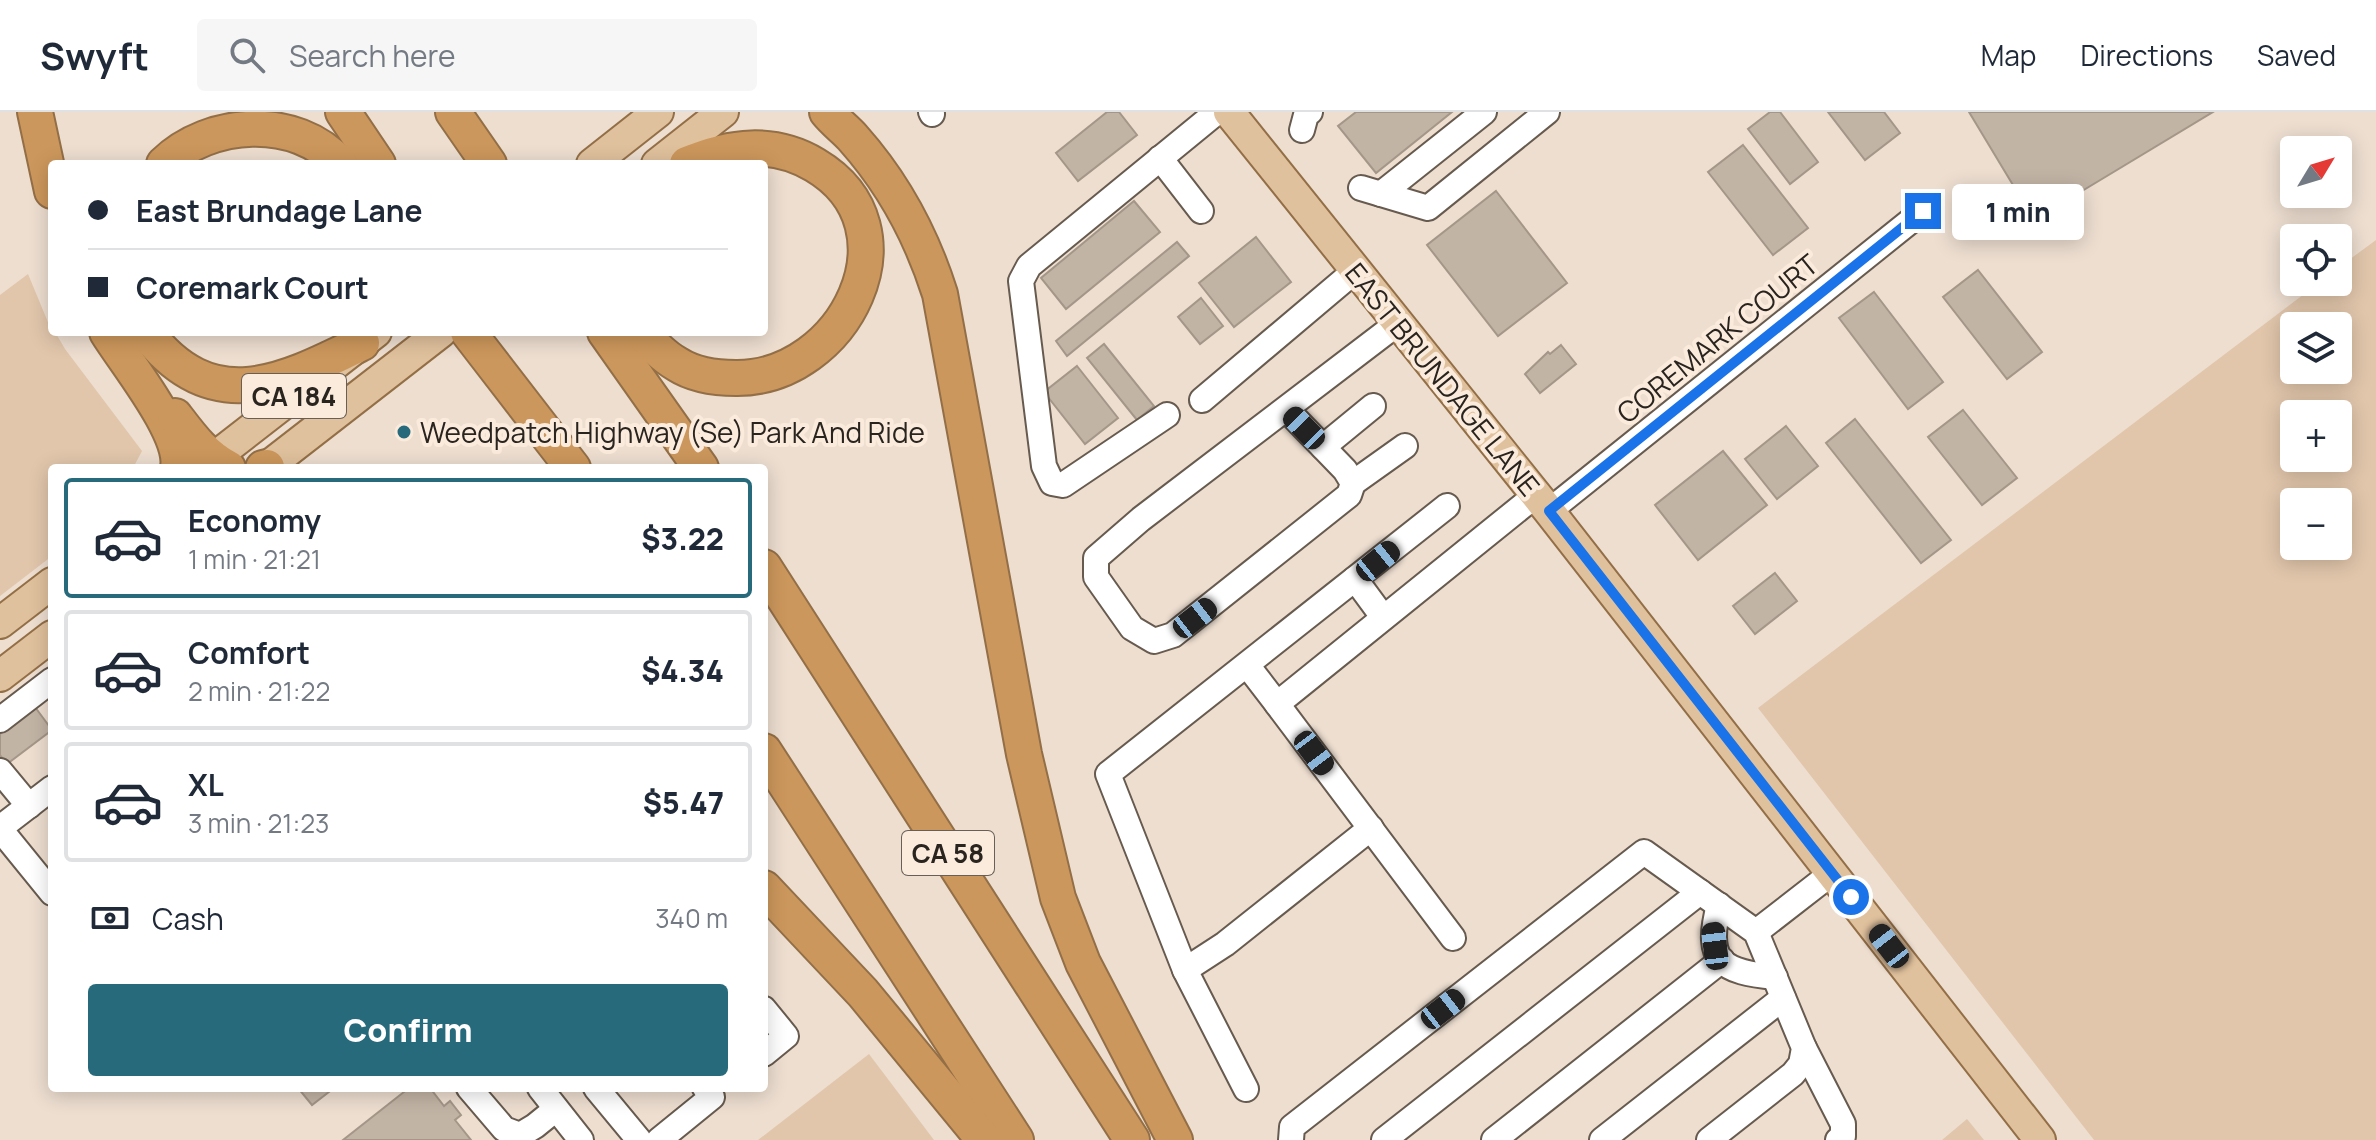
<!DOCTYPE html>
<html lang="en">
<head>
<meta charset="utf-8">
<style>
  :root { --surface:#fff; --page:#f6f6f7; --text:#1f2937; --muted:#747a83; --line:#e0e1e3; --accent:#276a7c }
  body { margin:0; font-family:Manrope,sans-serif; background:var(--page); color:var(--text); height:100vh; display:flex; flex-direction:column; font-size:30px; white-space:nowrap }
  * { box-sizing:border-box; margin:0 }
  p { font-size:26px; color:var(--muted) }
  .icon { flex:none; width:44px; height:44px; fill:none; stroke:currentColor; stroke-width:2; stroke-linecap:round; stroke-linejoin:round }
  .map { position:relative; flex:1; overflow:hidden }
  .details { position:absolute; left:48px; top:352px; width:720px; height:628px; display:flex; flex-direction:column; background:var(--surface); border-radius:8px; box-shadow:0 4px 20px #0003 }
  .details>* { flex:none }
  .hud { position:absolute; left:48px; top:48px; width:720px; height:176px; border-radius:8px; box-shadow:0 4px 20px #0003; display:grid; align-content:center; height:176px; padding:0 40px; background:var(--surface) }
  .needle { width:52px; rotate:52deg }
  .fabs { position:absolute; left:2280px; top:24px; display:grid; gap:16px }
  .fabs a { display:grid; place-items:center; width:72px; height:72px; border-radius:8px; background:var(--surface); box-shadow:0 4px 20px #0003; font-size:40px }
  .end { position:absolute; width:36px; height:36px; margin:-18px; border:10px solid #1a73e8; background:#fff; box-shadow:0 0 0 4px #fff }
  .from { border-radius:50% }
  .bubble { position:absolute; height:56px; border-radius:8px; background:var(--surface); box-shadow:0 4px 20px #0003; font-size:26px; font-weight:800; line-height:56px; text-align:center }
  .car { position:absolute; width:24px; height:48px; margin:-24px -12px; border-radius:10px; box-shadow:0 0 6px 2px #0007; background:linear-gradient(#222 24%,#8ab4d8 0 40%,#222 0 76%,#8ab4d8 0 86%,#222 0) }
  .hud b { display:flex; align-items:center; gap:28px; height:76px; font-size:30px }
  .hud b+b { border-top:2px solid var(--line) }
  .hud i { width:20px; height:20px; background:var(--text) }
  ul { padding:14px 0 0; list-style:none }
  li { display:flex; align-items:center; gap:24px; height:120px; margin:0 16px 12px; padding:0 24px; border:4px solid var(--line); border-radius:8px }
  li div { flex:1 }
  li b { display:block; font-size:30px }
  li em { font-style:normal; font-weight:800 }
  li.current { border-color:var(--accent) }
  li>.icon { width:72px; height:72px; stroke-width:1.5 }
  .pay { display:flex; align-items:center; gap:20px; height:88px; padding:0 40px; font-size:30px }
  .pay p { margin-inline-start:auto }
  .cta { display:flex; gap:16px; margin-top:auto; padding:16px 40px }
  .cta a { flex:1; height:92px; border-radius:8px; background:var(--accent); color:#fff; font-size:32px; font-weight:800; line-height:92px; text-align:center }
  header { display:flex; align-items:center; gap:48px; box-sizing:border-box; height:112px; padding:0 40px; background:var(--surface); border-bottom:2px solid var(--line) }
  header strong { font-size:38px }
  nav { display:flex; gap:44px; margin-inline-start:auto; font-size:28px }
  .search { width:560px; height:72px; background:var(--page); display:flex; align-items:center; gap:20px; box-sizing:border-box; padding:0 28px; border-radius:8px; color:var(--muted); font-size:30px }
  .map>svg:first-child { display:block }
</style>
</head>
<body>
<header>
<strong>Swyft</strong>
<div class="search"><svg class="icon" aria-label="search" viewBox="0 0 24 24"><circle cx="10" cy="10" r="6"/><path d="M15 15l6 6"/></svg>Search here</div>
<nav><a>Map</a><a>Directions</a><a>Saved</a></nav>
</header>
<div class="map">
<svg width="2376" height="1028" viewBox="0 0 2376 1028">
  <rect width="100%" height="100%" fill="#edded0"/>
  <g fill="#e1c6ab" fill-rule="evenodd">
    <path d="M 2376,128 L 2376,1028 L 2094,1028 L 1758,596 L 2320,170 L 2338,170 L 2338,156 ZM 2294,214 L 2338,214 L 2338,258 L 2294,258 ZM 2294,302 L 2338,302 L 2338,346 L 2294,346 ZM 2294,390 L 2338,390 L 2338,434 L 2294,434 Z"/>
    <polygon points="28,162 52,220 55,220 65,237 142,339 133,356 52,356 52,444 0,484 0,183"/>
    <polygon points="869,942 934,1028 758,1028"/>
    <polygon points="1967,1007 1984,1028 1942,1028"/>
  </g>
  <g fill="#c2b4a5" stroke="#a49688" stroke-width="2">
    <polygon points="1107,0 1119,0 1137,23 1078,69 1056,41"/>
    <polygon points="1356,0 1452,0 1376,61 1338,14"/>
    <polygon points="1770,0 1780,0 1818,50 1790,72 1748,17"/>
    <polygon points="1828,0 1884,0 1900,21 1865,48"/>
    <polygon points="1969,0 2213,0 2034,108"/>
    <polygon points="1743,33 1808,116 1773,143 1708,60"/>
    <polygon points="1496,79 1567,171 1498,224 1427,133"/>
    <polygon points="1134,89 1160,120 1066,197 1041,166"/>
    <polygon points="1256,125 1291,170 1234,215 1199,171"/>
    <polygon points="1177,130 1189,144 1067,244 1056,229"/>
    <polygon points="1978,158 2042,240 2007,267 1943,185"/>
    <polygon points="1874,180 1943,270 1908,297 1839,206"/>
    <polygon points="1201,186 1223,214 1200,232 1178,205"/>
    <polygon points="1104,232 1154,294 1137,308 1087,246"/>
    <polygon points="1561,233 1576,252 1540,281 1525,262 1548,240 1550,242"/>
    <polygon points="1077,254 1118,306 1085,332 1044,280"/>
    <polygon points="1963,298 2017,366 1982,393 1928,325"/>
    <polygon points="1855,307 1951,428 1921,451 1826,331"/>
    <polygon points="1786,314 1818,354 1777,387 1745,347"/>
    <polygon points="1723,339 1767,393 1698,448 1655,393"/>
    <polygon points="1775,461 1797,489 1755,522 1733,494"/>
    <polygon points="35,595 52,618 7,652 0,643 0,622"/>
    <polygon points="298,976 334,976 312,993"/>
    <polygon points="409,976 430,976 444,994 450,989 461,1003 455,1008 471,1028 343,1028"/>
  </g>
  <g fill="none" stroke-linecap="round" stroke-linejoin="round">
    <defs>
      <g id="minor">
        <polyline points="931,0 932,2"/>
        <polyline points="1302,18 1306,3 1310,0"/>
        <polyline points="1160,46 1201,99"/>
        <polyline points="1361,76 1428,96 1547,0"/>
        <polyline points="1381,82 1484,0"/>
        <polyline points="1202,288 1356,158"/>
        <polyline points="1286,297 1345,358 1353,371 1349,383 1173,523 1154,529 1132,516 1096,465 1096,446 1141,407 1398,211"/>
        <polyline points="1167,303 1063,373 1052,371 1044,354 1021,169 1029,154 1217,0"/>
        <polyline points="1323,335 1373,294"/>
        <polyline points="1353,371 1405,334"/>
        <polyline points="1549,399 1923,99"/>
        <polyline points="1355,467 1383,505"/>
        <polyline points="1247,553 1277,592"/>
        <polyline points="0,608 52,568"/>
        <polyline points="0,659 29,694"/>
        <polyline points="0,716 52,676"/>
        <polyline points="0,717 52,781"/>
        <path d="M 1719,793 C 1704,850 1722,860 1775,865"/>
        <polyline points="1756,820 1832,761"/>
        <polyline points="1453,826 1277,592 1536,383"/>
        <polyline points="1185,858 1108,662 1447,394"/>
        <polyline points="764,897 786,924 764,942"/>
        <polyline points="1804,936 1843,1012 1843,1024 1838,1028"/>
        <polyline points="469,976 504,1017 520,1023 535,1014 556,997"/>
        <polyline points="540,976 581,1028"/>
        <polyline points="596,976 639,1028"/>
        <polyline points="1246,977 1185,858 1225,832 1371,716"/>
        <polyline points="659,1028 712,985 705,976"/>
        <polyline points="1291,1028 1292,1015 1644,740 1756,820 1804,936 1801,952 1793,962 1709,1028"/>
        <polyline points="1384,1028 1700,780"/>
        <polyline points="1494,1028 1722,848"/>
        <polyline points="1602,1028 1783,886"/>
      </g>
      <g id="major">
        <polyline points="1229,0 1549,399 2040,1028"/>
        <polyline points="592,52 658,0"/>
        <polyline points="657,52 723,0"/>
        <polyline points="201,356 376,220"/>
        <polyline points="266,356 441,220"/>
        <polyline points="0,511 52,471"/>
        <polyline points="0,564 52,524"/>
      </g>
      <g id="highway">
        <polyline points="35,0 52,79"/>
        <polyline points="343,0 378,52"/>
        <polyline points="453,0 489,52"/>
        <path d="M 827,0 C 835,10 845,17 853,26 C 894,72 922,125 940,182 L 1024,642 L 1058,786 L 1083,851 L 1175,1028"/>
        <path d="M 164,52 C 209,8 296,2 340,52"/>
        <path d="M 107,220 C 126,251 184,321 178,356"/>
        <path d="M 146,220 C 212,307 283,270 362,231"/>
        <polyline points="468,220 573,356"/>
        <polyline points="605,220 701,356"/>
        <path d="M 641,220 C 652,232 663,244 677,252 C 694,263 716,266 736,266 C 844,267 921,116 815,53 C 773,28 730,34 687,52"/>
        <path d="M 175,304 C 191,325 204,343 228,356"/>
        <polyline points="263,356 267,355"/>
        <polyline points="764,455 1132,1028"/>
        <polyline points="764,639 1016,1028"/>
        <polyline points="764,776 863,881 984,1028"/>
      </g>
    </defs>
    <use href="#minor" stroke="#675a4e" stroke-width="28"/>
    <use href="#major" stroke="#936f47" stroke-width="34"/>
    <use href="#highway" stroke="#936f47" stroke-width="38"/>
    <use href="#minor" stroke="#fff" stroke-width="24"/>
    <use href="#major" stroke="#e0c19d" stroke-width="30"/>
    <use href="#highway" stroke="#cc975c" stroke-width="34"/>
  </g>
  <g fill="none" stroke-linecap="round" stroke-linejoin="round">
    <polyline stroke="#1a73e8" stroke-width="10" points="1851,785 1549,399 1923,99"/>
  </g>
  <circle fill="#276a7c" stroke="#faebdd" stroke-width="3" cx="404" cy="320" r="8"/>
  <g text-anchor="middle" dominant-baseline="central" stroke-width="8" stroke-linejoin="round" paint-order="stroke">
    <g fill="#faebdd" stroke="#686058" stroke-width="2">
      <rect x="242" y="262" width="104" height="44" rx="6"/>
      <rect x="902" y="719" width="92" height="44" rx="6"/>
    </g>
    <g font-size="26" font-weight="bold" fill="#2a241f">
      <text x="294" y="284">CA 184</text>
      <text x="948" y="741">CA 58</text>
    </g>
    <g font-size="28" fill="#2a241f" stroke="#faebdd">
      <text transform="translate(1717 226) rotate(-39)">COREMARK COURT</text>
      <text transform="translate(1443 267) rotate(51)">EAST BRUNDAGE LANE</text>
    </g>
    <g font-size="28" fill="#2a241f" stroke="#faebdd" text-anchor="start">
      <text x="420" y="320">Weedpatch Highway (Se) Park And Ride</text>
    </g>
  </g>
</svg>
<div class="fabs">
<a><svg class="needle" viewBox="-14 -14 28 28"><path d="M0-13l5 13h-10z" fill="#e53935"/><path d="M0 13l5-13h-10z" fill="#747a83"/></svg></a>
<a><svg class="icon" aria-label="locate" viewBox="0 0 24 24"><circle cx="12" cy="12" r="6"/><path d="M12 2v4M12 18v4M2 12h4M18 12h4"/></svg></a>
<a><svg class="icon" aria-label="layers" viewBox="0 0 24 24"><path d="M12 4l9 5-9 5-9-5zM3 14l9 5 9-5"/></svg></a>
<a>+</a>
<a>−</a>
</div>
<i class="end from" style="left:1851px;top:785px"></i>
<i class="end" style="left:1923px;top:99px"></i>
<div class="bubble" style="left:1952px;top:72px;width:132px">1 min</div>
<i class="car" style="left:1304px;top:316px;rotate:316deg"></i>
<i class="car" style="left:1378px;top:449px;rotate:51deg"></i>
<i class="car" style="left:1195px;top:506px;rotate:52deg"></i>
<i class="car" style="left:1314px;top:641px;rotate:143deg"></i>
<i class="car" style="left:1715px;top:834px;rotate:353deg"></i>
<i class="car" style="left:1889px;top:834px;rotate:322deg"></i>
<i class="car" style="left:1443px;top:897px;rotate:52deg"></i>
<div class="hud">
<b><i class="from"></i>East Brundage Lane</b>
<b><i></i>Coremark Court</b>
</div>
<section class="details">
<ul>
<li class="current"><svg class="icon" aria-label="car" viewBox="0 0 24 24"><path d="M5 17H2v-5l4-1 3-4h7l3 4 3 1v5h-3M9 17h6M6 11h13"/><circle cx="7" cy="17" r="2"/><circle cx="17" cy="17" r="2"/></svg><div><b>Economy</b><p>1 min · 21:21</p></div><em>$3.22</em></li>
<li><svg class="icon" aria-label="car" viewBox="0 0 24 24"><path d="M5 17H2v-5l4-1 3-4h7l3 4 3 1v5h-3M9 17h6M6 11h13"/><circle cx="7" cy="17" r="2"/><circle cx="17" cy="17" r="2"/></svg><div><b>Comfort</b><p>2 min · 21:22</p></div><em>$4.34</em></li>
<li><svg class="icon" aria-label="car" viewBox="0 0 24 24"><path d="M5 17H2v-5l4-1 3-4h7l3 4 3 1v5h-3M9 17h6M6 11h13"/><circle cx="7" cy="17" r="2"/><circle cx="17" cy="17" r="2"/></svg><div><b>XL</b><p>3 min · 21:23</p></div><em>$5.47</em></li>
</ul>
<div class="pay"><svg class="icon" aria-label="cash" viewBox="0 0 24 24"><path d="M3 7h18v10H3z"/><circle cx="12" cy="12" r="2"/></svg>Cash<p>340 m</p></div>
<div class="cta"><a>Confirm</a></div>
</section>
</div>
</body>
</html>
